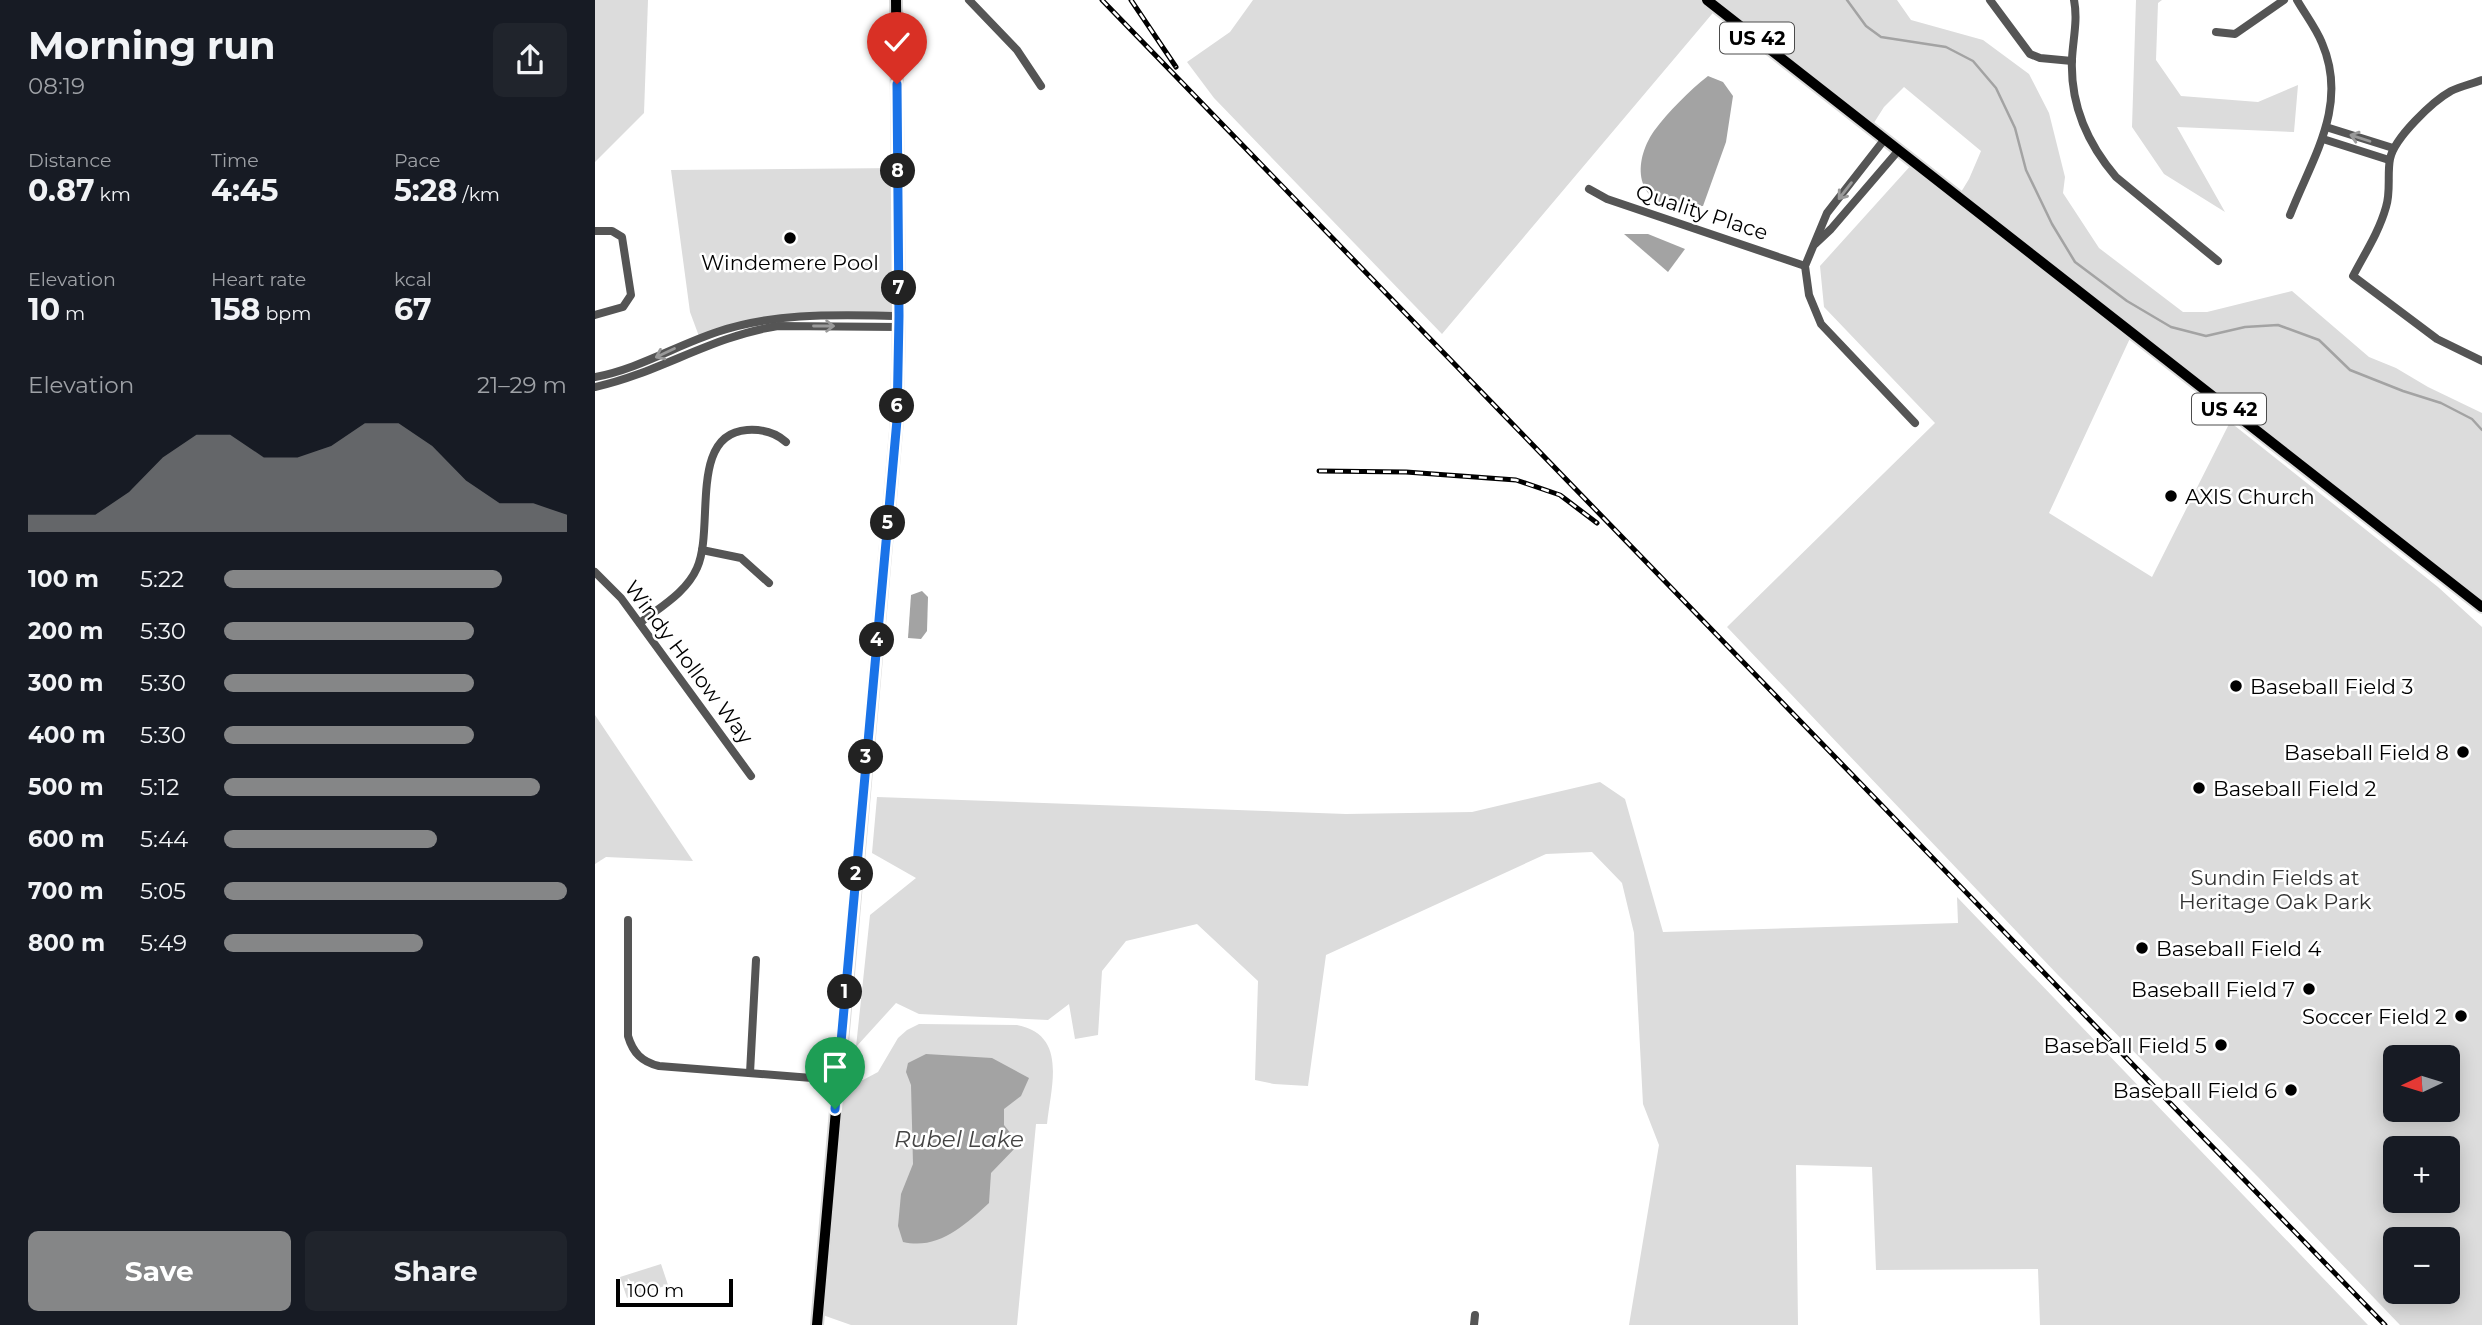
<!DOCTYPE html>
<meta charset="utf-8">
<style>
body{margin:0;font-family:Montserrat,sans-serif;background:#20242c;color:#f1f3f6;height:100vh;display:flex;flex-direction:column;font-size:26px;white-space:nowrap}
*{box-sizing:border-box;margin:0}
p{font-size:23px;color:#9ea1a6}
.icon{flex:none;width:38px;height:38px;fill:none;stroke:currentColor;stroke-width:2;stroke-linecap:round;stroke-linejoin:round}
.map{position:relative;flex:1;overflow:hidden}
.drawer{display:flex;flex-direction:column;background:#171b24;width:595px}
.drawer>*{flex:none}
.needle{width:46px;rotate:266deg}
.fabs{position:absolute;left:1788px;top:1045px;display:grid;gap:14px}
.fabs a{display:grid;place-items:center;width:77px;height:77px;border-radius:10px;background:#171b24;box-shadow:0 4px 18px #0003;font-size:35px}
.scale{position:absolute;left:21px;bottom:18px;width:117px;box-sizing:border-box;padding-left:7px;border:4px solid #000;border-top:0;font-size:19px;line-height:24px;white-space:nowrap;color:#000;-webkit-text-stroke:5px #fff;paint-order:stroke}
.pin{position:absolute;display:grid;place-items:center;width:60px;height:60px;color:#fff;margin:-72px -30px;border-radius:50% 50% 50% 0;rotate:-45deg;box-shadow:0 0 7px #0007}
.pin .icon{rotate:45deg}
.km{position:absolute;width:35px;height:35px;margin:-18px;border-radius:50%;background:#222;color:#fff;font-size:19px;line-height:35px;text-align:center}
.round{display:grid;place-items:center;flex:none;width:74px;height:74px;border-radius:10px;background:#20242c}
.head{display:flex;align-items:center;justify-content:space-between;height:119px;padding:0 28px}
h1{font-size:38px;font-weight:700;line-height:52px}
.figures{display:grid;grid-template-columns:repeat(3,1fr);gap:10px;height:119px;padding:7px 28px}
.figures div{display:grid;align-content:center}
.figures b{font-size:30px;font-weight:700}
.figures small{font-size:19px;font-weight:400}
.figures p{font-size:19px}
.chart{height:196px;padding:14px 28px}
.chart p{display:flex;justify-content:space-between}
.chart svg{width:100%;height:126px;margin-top:7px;fill:#858687;opacity:.7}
.cta{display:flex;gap:14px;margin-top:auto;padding:14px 28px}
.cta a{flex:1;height:80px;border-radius:10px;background:#858687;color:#fff;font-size:28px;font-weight:700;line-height:80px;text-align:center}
.cta a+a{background:#20242c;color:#f1f3f6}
ul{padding:0 28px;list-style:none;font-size:23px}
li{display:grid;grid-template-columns:112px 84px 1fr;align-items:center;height:52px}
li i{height:18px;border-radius:9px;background:#858687}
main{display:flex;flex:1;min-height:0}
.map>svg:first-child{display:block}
.green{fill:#dcdcdc;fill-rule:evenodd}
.water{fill:#a3a3a3}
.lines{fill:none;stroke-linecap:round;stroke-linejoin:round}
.stream{stroke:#a3a3a3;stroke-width:2.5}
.major-casing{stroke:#dbdbdb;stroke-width:14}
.minor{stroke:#555;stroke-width:8}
.major{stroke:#000;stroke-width:10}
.rail-casing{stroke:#000;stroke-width:5}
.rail{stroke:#fff;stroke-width:2.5;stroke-dasharray:8;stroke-linecap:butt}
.oneway{stroke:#999}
.route-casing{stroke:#fff;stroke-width:14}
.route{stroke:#1a73e8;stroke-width:9}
.poi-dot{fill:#000;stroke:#fff;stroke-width:2.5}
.labels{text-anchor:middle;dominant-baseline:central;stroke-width:5;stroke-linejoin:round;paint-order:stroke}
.shield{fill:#fff;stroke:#4c4c4c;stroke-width:2}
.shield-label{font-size:19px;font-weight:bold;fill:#000}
.street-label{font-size:21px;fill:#000;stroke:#fff}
.poi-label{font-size:21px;fill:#000;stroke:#fff;text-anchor:end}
.park-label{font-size:21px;fill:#333;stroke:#fff}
.water-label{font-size:23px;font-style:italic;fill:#444;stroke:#fff}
</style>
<main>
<section class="drawer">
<div class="head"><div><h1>Morning run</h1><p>08:19</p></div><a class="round"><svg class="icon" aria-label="share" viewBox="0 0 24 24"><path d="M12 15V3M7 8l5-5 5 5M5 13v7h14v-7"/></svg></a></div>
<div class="figures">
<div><p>Distance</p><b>0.87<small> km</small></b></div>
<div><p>Time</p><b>4:45</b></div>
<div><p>Pace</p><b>5:28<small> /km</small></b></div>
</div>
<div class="figures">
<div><p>Elevation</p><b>10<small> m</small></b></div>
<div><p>Heart rate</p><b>158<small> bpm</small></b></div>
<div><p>kcal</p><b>67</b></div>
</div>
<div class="chart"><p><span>Elevation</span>21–29 m</p>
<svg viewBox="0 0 160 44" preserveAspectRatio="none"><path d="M0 44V38L10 38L20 38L30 30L40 18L50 10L60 10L70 18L80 18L90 14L100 6L110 6L120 14L130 26L140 34L150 34L160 38V44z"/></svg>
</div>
<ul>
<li><b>100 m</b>5:22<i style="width:81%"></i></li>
<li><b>200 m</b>5:30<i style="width:73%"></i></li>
<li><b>300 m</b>5:30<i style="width:73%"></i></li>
<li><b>400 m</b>5:30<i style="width:73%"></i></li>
<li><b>500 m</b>5:12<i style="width:92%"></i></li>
<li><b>600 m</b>5:44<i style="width:62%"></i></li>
<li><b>700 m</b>5:05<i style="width:100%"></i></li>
<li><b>800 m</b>5:49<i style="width:58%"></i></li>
</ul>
<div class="cta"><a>Save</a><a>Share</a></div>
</section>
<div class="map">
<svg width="1887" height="1325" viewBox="0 0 1887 1325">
<rect width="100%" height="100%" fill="#fff"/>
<g class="green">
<path d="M0,0H53L49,113L0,162Z"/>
<path d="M658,0H1302L1316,20L1388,40L1434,74L1454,113L1470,177L1468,193L1504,248L1588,312H1612L1697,291L1774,357L1801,368L1833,387L1887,413V607L1537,334L1454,513L1557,577L1635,422L1843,587L1887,627V1325H1805L1663,1177L1463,975L1132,627L1340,423L1229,307L1225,266L1318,163L1363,197L1374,179L1386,151L1309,87L1289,107L1275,129L1122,8L847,334L619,98L592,62L635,32ZM1801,1057H1853V1110H1801ZM1801,1148H1853V1200H1801ZM1801,1239H1853V1292H1801Z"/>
<path d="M1541,0H1567L1563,3L1561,60L1586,96L1663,102L1703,85L1699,132L1582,127L1630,212L1569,174L1537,127Z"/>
<path d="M303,168L304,316L179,319L105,339L95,312L76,170Z"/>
<path d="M0,715L98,861L11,857L0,864Z"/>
<path d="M1005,782L1030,799L1068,932L1363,923L1362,897L1773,1325H1445L1443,1269L1281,1270L1277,1167L1201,1165L1203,1325H1034L1064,1145L1048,1104L1039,933L1027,883L997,852L951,854L731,955L713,1086L679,1084L660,1080L663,981L602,924L531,941L507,971L503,1035L480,1039L474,1004L453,1020L324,1014L301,1003L261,1047L275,915L321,878L277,853L282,797L751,814L877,812Z"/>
<path d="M324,1024L422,1025C473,1035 456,1086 452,1124H441L422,1325H256L222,1313L242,1080H268L283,1072L303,1038L312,1030Z"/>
<path d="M66,1264L73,1285L32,1298L25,1277Z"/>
</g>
<g class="water">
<path d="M1113,76L1128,82L1138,96L1131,142L1108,206C1101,206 1093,208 1086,207C1040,205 1037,163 1059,131C1074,111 1094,91 1113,76Z"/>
<path d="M1029,234H1053L1090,249L1073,272Z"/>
<path d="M327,591L333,597L332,631L326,639L313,638L316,595Z"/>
<path d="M331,1054L397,1058L434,1078L426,1096L409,1109V1125L424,1144L396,1173L394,1203C369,1226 343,1250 308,1242L303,1226L306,1194L318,1164L316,1085L311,1072L313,1063Z"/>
</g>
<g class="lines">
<path class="stream" d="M1252,0L1271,26L1286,37L1351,47L1378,61L1401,88L1420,128L1431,170L1457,224L1480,262L1532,301L1576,327L1611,336L1650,327L1683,325L1724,340L1755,370L1808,391L1846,403L1877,419L1887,430"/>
<defs>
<g id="major">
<path d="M1112,0L1887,607"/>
<path d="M222,1325L302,420L304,316L301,0"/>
</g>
</defs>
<use href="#major" class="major-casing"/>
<g class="minor">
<path d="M374,0L422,50L446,86"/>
<path d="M1395,0L1435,54L1445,58L1477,61"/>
<path d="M1479,0C1483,20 1478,39 1477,59C1475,105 1492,143 1521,177L1623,261"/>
<path d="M1621,32L1640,34L1689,0"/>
<path d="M1887,80C1877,84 1866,86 1856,91C1838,101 1799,138 1795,159C1792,174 1796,192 1791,207C1784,232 1770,253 1758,276L1842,339L1887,361"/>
<path d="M1731,127L1798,148"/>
<path d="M1728,139L1794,160"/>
<path d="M1289,140L1232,213L1210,266L1214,295L1226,324L1320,423"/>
<path d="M994,189L1012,199L1210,266"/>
<path d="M1695,215C1717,158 1754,106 1727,43C1721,28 1710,14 1702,0"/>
<path d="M0,231H17L27,237L36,295L28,307L0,315"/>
<path d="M1220,244L1236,229L1303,151"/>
<path d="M0,377C43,369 80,346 122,332C181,312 243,315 304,316"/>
<path d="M0,387C64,373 117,336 183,326L304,327"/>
<path d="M107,550L146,558L174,583"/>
<path d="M0,572L26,598L156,776"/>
<path d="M45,623C65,607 91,593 102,568C120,529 93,434 152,430C167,429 180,432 191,442"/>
<path d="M33,920V1036C38,1053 47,1062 64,1066L242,1080"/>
<path d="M155,1073L161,960"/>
<path d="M879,1325L880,1315"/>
</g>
<use href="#major" class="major"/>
<defs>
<g id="rail">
<path d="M507,0L1790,1325"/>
<path d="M536,0L581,67"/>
<path d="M724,471L811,472L921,480L965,495L1002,523"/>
</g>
</defs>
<use href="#rail" class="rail-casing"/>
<use href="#rail" class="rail"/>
</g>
<defs><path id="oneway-shaft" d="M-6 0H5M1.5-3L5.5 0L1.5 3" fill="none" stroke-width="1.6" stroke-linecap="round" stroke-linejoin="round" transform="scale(1.75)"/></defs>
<g class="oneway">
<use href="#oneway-shaft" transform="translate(1765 138) rotate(-162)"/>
<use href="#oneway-shaft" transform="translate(1250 191) rotate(128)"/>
<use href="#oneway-shaft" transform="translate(229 326)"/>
<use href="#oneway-shaft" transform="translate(70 353) rotate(155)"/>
</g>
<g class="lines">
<defs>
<path id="route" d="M240,1109L302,420L304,316L302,84"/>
</defs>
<use href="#route" class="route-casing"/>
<use href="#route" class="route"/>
</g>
<g class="poi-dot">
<circle cx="195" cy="238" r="7"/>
<circle cx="1576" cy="496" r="7"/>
<circle cx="1641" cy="686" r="7"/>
<circle cx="1868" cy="752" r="7"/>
<circle cx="1604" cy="788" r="7"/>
<circle cx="1547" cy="948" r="7"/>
<circle cx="1714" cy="989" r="7"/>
<circle cx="1866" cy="1016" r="7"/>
<circle cx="1626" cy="1045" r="7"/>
<circle cx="1696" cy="1090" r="7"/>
</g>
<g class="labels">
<g class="shield">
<rect x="1125" y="22.5" width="74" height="31" rx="5"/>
<rect x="1597" y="393.5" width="74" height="31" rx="5"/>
</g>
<g class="shield-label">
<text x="1162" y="38">US 42</text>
<text x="1634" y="409">US 42</text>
</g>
<g class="street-label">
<text transform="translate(1107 212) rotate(18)">Quality Place</text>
<text transform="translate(94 662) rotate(53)">Windy Hollow Way</text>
</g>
<g class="poi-label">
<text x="195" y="262" text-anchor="middle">Windemere Pool</text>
<text x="1590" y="496" text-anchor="start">AXIS Church</text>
<text x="1655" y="686" text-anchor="start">Baseball Field 3</text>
<text x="1854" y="752">Baseball Field 8</text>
<text x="1618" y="788" text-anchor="start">Baseball Field 2</text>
<text x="1561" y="948" text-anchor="start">Baseball Field 4</text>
<text x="1700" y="989">Baseball Field 7</text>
<text x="1852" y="1016">Soccer Field 2</text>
<text x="1612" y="1045">Baseball Field 5</text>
<text x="1682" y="1090">Baseball Field 6</text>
</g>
<g class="park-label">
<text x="1680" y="877">Sundin Fields at<tspan x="1680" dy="24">Heritage Oak Park</tspan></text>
</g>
<g class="water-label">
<text x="364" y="1139">Rubel Lake</text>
</g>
</g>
</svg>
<div class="fabs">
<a><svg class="needle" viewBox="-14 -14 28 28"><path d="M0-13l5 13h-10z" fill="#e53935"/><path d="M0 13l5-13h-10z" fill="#9ea1a6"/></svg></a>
<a>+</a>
<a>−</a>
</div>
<div class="scale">100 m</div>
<div class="pin" style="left:240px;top:1109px;background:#1e9e55"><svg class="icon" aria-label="arrive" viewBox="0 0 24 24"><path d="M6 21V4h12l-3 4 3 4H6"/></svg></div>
<div class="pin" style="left:302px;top:84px;background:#d93025"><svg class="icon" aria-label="check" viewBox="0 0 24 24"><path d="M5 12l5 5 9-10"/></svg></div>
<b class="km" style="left:250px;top:992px">1</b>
<b class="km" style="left:261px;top:874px">2</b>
<b class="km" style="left:271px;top:757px">3</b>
<b class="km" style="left:282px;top:640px">4</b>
<b class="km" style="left:293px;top:523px">5</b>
<b class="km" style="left:302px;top:406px">6</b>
<b class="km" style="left:304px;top:288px">7</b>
<b class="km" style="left:303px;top:171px">8</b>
</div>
</main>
